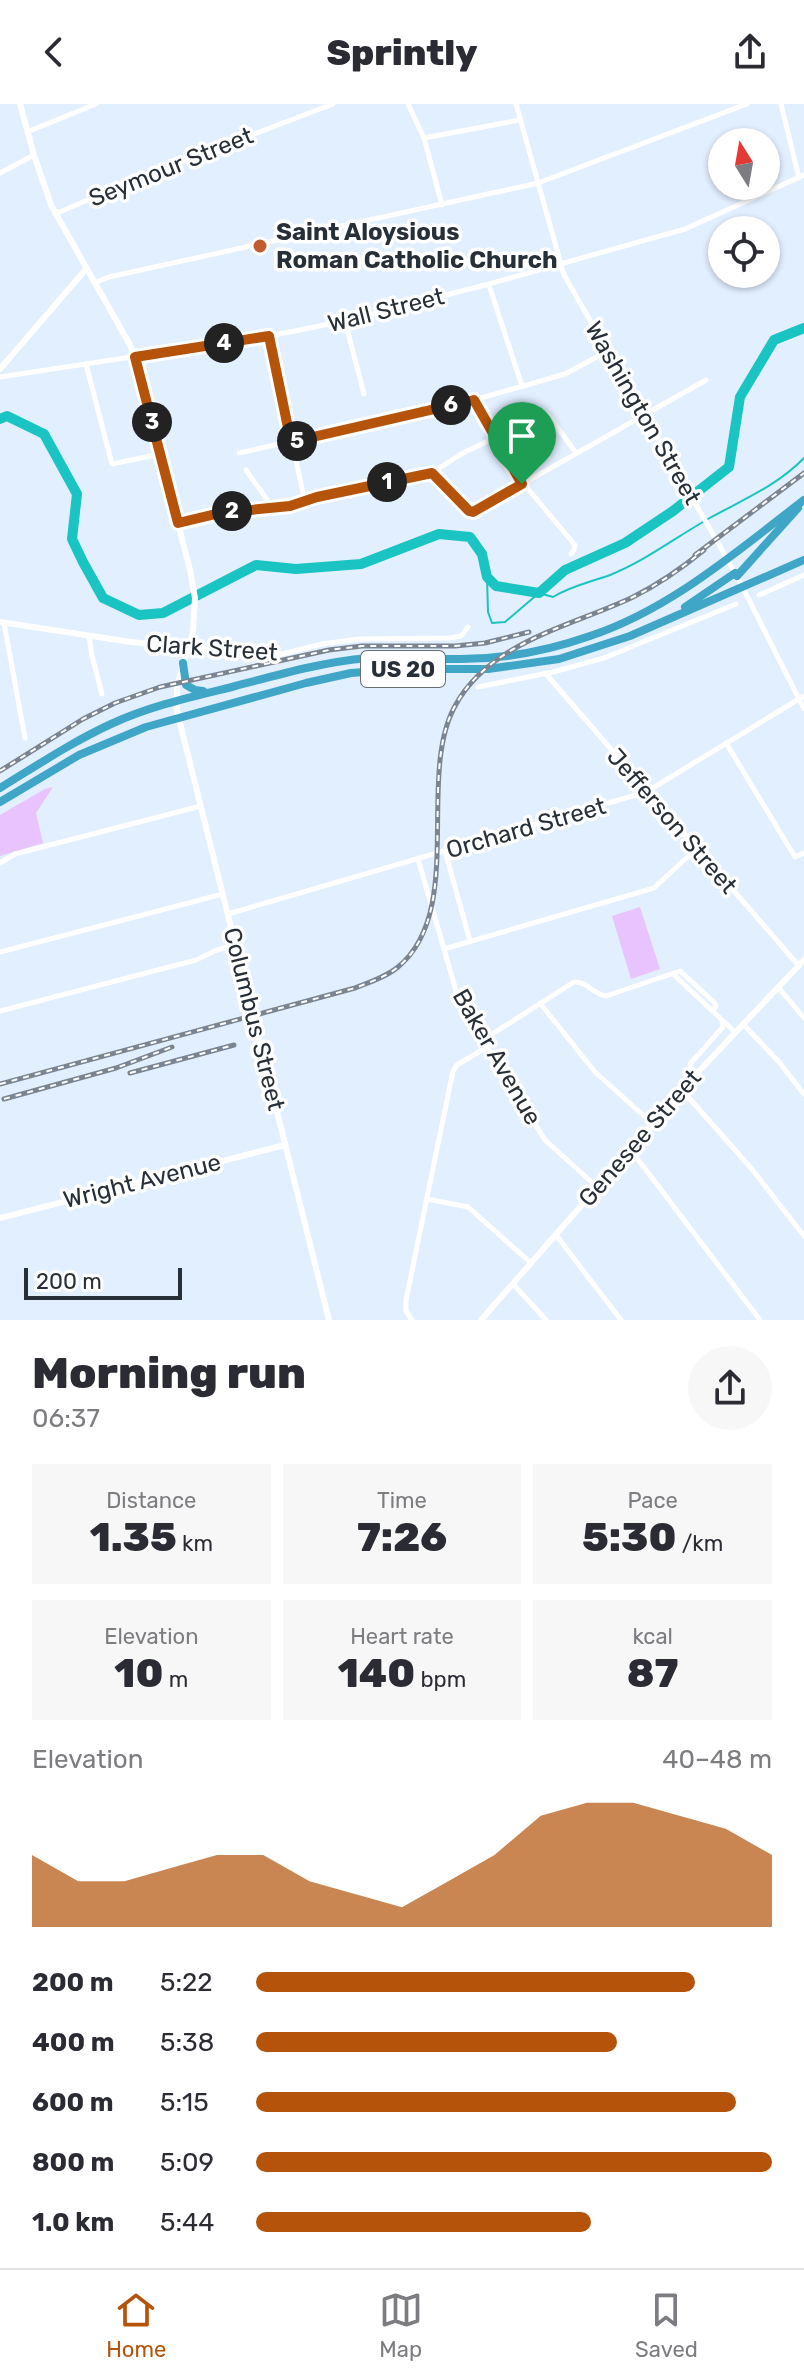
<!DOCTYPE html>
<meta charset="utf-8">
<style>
body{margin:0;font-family:Rubik,sans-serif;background:#f7f7f7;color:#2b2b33;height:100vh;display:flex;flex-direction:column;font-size:30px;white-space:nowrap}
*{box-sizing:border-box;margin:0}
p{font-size:26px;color:#7c7c81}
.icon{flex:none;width:44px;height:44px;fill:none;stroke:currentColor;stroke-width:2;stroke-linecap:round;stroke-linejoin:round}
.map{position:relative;height:1216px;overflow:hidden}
.side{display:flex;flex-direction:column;background:#fff;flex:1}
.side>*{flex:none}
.needle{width:52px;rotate:349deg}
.tools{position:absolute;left:708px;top:24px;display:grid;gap:16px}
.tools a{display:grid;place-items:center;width:72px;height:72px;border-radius:50%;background:#fff;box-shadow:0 2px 6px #0004;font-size:40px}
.scale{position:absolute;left:24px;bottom:20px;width:158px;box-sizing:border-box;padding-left:8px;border:4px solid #272f39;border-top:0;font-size:22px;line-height:28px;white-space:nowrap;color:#272f39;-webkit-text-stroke:6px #fff;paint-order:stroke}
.pin{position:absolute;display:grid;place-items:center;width:68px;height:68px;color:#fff;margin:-82px -34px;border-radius:50% 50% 50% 0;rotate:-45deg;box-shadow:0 0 8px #0007}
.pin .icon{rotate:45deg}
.km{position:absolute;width:40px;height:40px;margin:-20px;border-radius:50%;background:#222;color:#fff;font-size:22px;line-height:40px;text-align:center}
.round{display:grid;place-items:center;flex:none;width:84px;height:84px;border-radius:42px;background:#f7f7f7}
.head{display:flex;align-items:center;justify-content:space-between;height:136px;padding:0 32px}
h1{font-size:44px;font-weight:800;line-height:60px}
.figures{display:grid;grid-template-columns:repeat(3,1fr);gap:12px;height:136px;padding:8px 32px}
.figures div{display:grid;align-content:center;border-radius:0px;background:#f7f7f7;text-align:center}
.figures b{font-size:40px;font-weight:800}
.figures small{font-size:22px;font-weight:400}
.figures p{font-size:22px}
.chart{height:224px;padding:16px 32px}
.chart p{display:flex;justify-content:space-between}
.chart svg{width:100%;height:144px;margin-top:8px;fill:#b45309;opacity:.7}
ul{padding:0 32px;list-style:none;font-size:26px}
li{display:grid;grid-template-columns:128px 96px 1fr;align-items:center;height:60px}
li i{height:20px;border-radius:10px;background:#b45309}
header{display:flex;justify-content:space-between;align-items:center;height:104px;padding:0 32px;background:#fff;font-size:36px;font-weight:800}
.menu{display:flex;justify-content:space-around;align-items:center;height:112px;border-top:2px solid #e1e1e2;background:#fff;font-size:22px;color:#7c7c81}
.menu a{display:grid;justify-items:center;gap:4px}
.menu .active{color:#b45309}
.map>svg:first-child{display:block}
.green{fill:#e9c3fe}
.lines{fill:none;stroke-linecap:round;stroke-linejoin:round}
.stream{stroke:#19c4c2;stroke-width:2}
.river{stroke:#19c4c2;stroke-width:10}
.street{stroke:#fff;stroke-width:5}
.secondary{stroke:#fff;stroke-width:6}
.highway{stroke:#3fa6c8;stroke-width:8}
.rail-casing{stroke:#7b8591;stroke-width:5}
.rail{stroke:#fff;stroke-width:2;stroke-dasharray:6;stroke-linecap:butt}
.route-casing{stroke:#fff;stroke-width:16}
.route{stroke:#b45309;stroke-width:10}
.poi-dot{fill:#c25c2e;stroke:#fff;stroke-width:3}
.labels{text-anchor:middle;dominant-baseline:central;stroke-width:7;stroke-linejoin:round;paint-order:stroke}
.shield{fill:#fff;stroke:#686d74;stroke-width:2}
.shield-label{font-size:22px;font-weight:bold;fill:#272f39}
.street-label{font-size:24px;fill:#272f39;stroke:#fff}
.poi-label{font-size:24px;font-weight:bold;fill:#272f39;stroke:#fff;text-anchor:start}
</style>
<header><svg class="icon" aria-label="back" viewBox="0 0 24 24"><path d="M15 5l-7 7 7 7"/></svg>Sprintly<svg class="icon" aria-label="share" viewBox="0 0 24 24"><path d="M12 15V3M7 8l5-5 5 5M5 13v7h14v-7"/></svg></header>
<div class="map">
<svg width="804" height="1216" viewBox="0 0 804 1216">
<rect width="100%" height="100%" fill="#e2efff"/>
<g class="green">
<path d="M53,683L36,709L43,739L0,752V711L45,685Z"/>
<path d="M640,803L660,865L631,875L612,812Z"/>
</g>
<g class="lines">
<g class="stream">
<path d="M708,415C742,396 777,382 804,354"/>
<path d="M487,473L488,508L492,519L505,518L539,489L553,493C571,482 591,478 610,471C643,458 672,436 703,418"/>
</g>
<path class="river" d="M0,315L7,312L44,330L77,390L72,435L83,458L103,494L139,511L163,509L256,461L296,465L361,460L439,430L470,433L482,450L487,473L496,482L539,489L565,466L625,439L673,407L729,363L740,293L774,236L804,224"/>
<g class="street">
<path d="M408,0L424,34L442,101"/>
<path d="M516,0L564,171L737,472L804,605"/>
<path d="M781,0L799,74"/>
<path d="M27,28L96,0"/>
<path d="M424,34L520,16"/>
<path d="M0,69L34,51"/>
<path d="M55,110L144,72L333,0"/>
<path d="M94,179L109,173L538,79L747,0"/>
<path d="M489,181L522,282"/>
<path d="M345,217L364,290"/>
<path d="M269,232L305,398"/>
<path d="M86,260L112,360L160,350"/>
<path d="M0,273L269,232L345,217L489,180L685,125L804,71"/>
<path d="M474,296L522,380"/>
<path d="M537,304L549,312L576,349"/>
<path d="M239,349L474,296L565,270L608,247"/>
<path d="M246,366L273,404"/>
<path d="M432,369L461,350L494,334"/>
<path d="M523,379L575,441L574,446L571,450"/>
<path d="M178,419L220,409L290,402L317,393L432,369L469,407L473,408L706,276"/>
<path d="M759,491L804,471"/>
<path d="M4,519L25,634"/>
<path d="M89,532L92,552L102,590"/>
<path d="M188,544L282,550L322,540L359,535L449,534L461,532L468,523"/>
<path d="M546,570L799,862"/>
<path d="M478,583L553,568L604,554L736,500"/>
<path d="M726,639L795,753L804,749"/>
<path d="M445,747L470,837"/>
<path d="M418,755L459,897L545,1036L597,1083"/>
<path d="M0,759L15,750L201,702"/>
<path d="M228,810L646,688L804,592"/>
<path d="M444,845L654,784L696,745"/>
<path d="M0,848L223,790"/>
<path d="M673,870L735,928"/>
<path d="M778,883L804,914"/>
<path d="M540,899L595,968L653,1020"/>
<path d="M0,907L196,856L217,846L235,841"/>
<path d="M743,920L779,958L804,990"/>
<path d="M483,936L574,878C587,877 593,890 606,892L680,867L715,899L716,902L713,906"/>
<path d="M692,975L690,960L723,923L722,916"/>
<path d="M682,986L751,1064L804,1132"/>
<path d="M630,1045L760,1216"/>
<path d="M427,1095L468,1103L531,1159"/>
<path d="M556,1131L621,1216"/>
<path d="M513,1180L546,1216"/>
<path d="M412,1216L406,1207V1196L453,967L457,961L487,943"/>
</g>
<g class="secondary">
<path d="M20,0L34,51L51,101L130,241L135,253L190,466L195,494L193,528L177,582V607L329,1216"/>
<path d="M0,265L86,165"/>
<path d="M0,518L131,538L188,544"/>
<path d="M0,1114L285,1041"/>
<path d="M481,1216L700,966L804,856"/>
</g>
<g class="highway">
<path d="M737,472L798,404"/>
<path d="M685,503L735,469"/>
<path d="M183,559L186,581L195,586L203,587"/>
<path d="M0,684C36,662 72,638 111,620C150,602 191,593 232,583C277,571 322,558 368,554C397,552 425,555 453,555C500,556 547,547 590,532C671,505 737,447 804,396"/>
<path d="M0,698L79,651L146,623L306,579L351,569L404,565H488L559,555L630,532L804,456"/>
</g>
<defs>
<g id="rail">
<path d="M695,451L804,369"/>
<path d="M0,667L83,615L115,599L160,583L329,546L362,542H455L485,539L529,528"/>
<path d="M130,969L234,941"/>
<path d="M0,980L355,884C370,878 386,873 398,863C466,807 416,673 455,602C490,537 573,522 633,493C659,480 682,464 704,446"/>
<path d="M4,995L116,964L172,943"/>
</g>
</defs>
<use href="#rail" class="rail-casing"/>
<use href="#rail" class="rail"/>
</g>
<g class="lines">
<defs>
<path id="route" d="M269,232L291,338L474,296L522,380L473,408L469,407L432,369L317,393L290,402L220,409L178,419L135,253Z"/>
</defs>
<use href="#route" class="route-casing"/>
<use href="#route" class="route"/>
</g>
<circle class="poi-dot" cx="260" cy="142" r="8"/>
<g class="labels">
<rect class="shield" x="361" y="547" width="84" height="36" rx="6"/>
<g class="shield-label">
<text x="403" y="565">US 20</text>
</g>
<g class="street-label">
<text transform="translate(171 63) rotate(-22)">Seymour Street</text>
<text transform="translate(386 206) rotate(-14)">Wall Street</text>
<text transform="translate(643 309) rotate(60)">Washington Street</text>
<text transform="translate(212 544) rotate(4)">Clark Street</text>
<text transform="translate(672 717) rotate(49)">Jefferson Street</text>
<text transform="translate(526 724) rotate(-16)">Orchard Street</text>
<text transform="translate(254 915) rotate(76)">Columbus Street</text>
<text transform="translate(497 953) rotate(60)">Baker Avenue</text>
<text transform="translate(640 1034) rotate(-49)">Genesee Street</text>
<text transform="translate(142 1077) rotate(-14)">Wright Avenue</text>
</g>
<g class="poi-label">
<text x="276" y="128">Saint Aloysious<tspan x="276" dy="28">Roman Catholic Church</tspan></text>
</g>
</g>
</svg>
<div class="tools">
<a><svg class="needle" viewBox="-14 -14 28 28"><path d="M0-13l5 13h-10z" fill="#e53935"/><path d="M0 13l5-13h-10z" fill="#7c7c81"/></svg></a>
<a><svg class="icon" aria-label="locate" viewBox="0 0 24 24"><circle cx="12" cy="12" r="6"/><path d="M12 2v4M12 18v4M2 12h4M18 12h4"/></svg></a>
</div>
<div class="scale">200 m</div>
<div class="pin" style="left:522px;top:380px;background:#1e9e55"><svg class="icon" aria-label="arrive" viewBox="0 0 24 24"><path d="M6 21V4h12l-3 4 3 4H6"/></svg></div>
<b class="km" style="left:387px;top:378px">1</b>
<b class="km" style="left:232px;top:407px">2</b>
<b class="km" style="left:152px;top:318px">3</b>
<b class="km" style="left:224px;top:239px">4</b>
<b class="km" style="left:297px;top:337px">5</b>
<b class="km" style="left:451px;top:301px">6</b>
</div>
<section class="side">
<div class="head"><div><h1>Morning run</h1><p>06:37</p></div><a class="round"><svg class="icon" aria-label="share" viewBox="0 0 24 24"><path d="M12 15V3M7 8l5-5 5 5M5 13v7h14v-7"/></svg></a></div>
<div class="figures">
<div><p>Distance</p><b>1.35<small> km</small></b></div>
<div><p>Time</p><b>7:26</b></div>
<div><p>Pace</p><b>5:30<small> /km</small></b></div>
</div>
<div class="figures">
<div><p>Elevation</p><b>10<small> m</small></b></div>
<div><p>Heart rate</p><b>140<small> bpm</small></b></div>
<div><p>kcal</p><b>87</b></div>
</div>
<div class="chart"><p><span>Elevation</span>40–48 m</p>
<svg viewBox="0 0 160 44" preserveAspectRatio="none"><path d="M0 44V22L10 30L20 30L30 26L40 22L50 22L60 30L70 34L80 38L90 30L100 22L110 10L120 6L130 6L140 10L150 14L160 22V44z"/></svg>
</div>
<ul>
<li><b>200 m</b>5:22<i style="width:85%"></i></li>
<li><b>400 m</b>5:38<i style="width:70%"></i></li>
<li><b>600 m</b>5:15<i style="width:93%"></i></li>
<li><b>800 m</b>5:09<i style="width:100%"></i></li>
<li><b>1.0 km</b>5:44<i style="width:65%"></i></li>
</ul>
</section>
<nav class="menu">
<a class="active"><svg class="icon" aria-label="home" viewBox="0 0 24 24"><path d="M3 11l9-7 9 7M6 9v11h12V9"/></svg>Home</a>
<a><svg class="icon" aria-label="map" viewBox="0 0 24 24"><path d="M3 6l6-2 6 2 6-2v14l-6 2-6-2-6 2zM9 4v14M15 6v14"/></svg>Map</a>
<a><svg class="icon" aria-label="saved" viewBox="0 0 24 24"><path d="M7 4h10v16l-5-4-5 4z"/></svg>Saved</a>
</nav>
